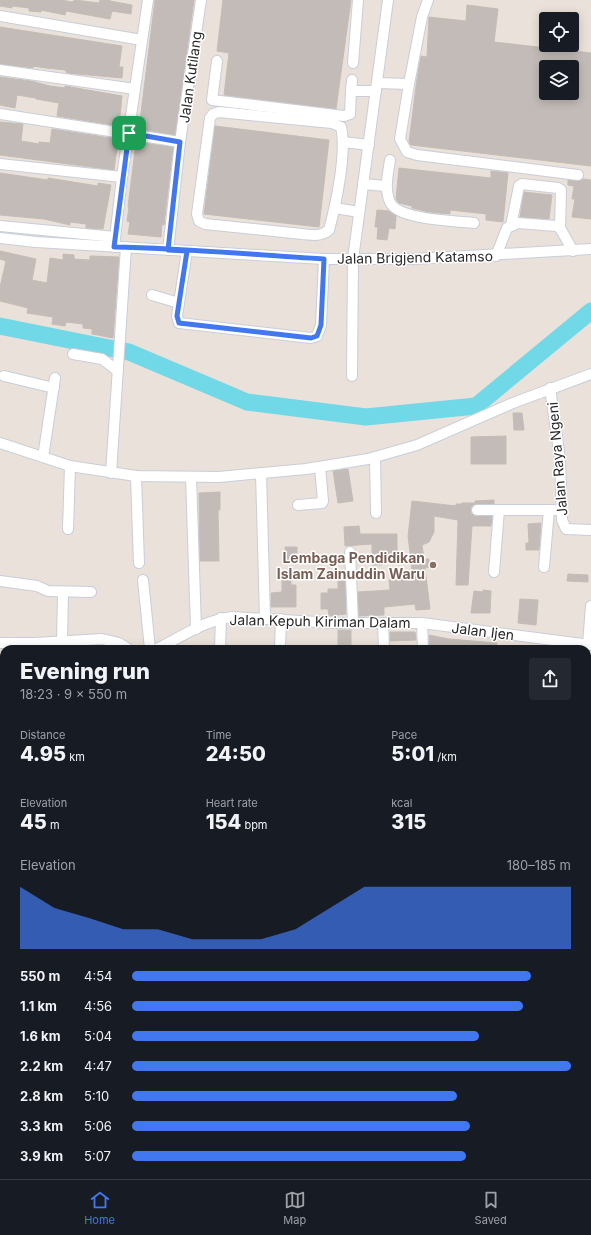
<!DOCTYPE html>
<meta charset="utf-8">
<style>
body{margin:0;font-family:Inter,sans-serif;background:#242831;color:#f1f3f6;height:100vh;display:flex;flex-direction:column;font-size:15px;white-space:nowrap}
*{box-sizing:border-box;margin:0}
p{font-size:13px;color:#9ea1a6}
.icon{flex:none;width:22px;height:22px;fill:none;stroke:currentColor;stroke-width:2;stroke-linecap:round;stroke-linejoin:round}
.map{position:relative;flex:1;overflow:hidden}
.panel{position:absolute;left:0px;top:645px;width:591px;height:534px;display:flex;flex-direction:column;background:#171b24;border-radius:12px 12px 0 0;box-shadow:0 2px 10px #0003}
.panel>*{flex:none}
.tools{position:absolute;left:539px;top:12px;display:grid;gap:8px}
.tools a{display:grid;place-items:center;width:40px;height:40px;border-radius:4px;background:#171b24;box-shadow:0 2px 10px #0003;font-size:20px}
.pin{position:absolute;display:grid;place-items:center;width:34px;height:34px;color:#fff;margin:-17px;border-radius:8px;box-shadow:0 2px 6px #0006}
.round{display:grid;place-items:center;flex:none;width:42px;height:42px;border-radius:4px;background:#242831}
.head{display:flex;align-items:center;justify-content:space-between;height:68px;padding:0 20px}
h1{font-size:22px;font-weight:800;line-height:30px}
.stats{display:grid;grid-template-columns:repeat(3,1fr);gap:6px;height:68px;padding:4px 20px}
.stats div{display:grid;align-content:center}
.stats b{font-size:20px;font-weight:800}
.stats small{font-size:11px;font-weight:400}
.stats p{font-size:11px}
.chart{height:112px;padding:8px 20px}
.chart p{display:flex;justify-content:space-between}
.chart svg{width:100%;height:72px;margin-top:4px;fill:#4178f0;opacity:.7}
ul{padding:0 20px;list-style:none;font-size:13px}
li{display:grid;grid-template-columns:64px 48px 1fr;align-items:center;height:30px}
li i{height:10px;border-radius:5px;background:#4178f0}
.dock{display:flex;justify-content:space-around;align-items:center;height:56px;border-top:1px solid #363941;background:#171b24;font-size:11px;color:#9ea1a6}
.dock a{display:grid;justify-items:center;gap:2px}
.dock .on{color:#4178f0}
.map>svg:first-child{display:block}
.green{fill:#b9de99}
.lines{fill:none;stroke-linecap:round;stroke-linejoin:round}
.river{stroke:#71d8e7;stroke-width:17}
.building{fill:#c2bbb7;stroke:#c5bdb4;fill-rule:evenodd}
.minor-casing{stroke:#c8ced9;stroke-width:12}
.minor{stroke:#fff;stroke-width:10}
.route-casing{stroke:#fff;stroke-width:8}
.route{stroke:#4178f0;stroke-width:5}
.education-dot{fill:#8d6e63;stroke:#fff;stroke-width:1.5}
.labels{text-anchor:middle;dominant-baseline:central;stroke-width:3;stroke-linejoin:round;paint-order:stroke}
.street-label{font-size:14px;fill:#282828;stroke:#fff}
.education-label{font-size:14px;font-weight:bold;fill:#785e54;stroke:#fff;text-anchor:end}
</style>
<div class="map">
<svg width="591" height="1179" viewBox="0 0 591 1179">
<rect width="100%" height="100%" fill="#eae1da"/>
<path class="green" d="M587,1107L591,1108V1179H476V1175H587Z"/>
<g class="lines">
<path class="river" d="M0,326L129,352L247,402L366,417L476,406L591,311"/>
</g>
<g class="building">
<path d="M0,0H62L72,2L75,0L99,3L100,0H110V1L132,5L131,14L112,11L110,19L66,11L65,15L41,10V12L29,11V8L12,6V8L0,6Z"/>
<path d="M155,0H194L175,135L139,129Z"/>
<path d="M223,0H351L336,109L224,95L229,53L217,51Z"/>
<path d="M467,5L498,9L494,42L591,53V166L411,145L409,142L417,79L421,56L427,57L429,17L466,21ZM546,67H572V93H546Z"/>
<path d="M0,27L122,46L119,67H123L122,78L67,73L65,70L46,68L33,66V68L0,64Z"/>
<path d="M0,77L31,81L50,86L65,88V86L122,96L119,126L57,116L59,103L36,99V98L17,95L15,108L0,105Z"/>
<path d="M0,122L23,124L21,141L39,144V142L50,143L52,129L117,139L118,141L114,170L0,155Z"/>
<path d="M215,126L329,140L319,227L204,214Z"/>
<path d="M136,142L173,147L164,225L162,224L161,237L128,234L130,222L127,221L129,207H128Z"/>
<path d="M399,168L491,178V171L508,173L503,222L486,220V214L450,210V214L429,212L412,208V206L399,203L396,199Z"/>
<path d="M0,173L48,180V178L98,186V183L111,185L103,229L86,228V224L70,222V225L44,219L0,215Z"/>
<path d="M583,179L591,180V219L572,217L575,199H572L574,186L568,185V180L578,181Z"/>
<path d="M524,192L552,195L549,219L520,217Z"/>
<path d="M377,210L389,211L396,216L395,229L389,228L387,240L377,239L378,227H375Z"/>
<path d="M0,251L36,259L32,280L47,283L50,258L63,260V254L74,255V259L90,260V256L119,257L113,338L92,334V329L83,328V324L66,322L65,326L52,324L53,317L27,313L28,308L0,301V287L6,261L0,259Z"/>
<path d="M513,413H522L524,430H514Z"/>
<path d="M506,436V464H471V437Z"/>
<path d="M348,469L353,501L338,503L333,471Z"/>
<path d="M220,492V510H218L219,561H200L199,493Z"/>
<path d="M494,500V504H477L471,507V513L474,516H492L491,526H472L468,585H456L458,520L434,516V532L429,542L422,545L424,559H429V567L425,568L430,609L416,610L415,604L384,607V615L359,616L358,592L390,590L389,580L413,578L408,536L412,501L456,506V504H462V503H475V501Z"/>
<path d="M541,523L539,550H526V543H529L528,524Z"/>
<path d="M359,526L360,534H397V559H382V565H372V544L345,546L344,527Z"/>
<path d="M285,547H297V561H286Z"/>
<path d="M282,573H291V585H296V607H271V593L282,592Z"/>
<path d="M568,574L588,575V582L567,581Z"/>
<path d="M338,581H345L346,614L329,616L328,609H321V593H328V589H338Z"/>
<path d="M483,590L491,591L490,613H471L474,591L483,592Z"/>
<path d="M520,599L538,600L536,625L518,623Z"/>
<rect x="338" y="630" width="13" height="19"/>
<path d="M390,632H415L416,640L390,641Z"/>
<path d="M429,635L449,639L497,643V649H429Z"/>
</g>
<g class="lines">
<defs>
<g id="minor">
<path d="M428,0L422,17L409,84L400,139L407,152L417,155L578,175"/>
<path d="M0,16L142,40"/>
<path d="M217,61L212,100L344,116L350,114L351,91H376"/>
<path d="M353,63L358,0"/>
<path d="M0,70L135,89"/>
<path d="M377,83L409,84"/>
<path d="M351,91L352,80"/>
<path d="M219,112L332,123L341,127C347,153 336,204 329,230C321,237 312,235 302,234L205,224L199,221L197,214L210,118L213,114Z"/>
<path d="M0,114L180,142"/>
<path d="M343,142L369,145"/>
<path d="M390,160C388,174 384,189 390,202C397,220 457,221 474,223"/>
<path d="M0,164L122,177"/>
<path d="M363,184L386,186"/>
<path d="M335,208L359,212"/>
<path d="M0,226L115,237"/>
<path d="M511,226L519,186L522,184L558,188L561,190L560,228"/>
<path d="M0,238L36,242L324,259H413L591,249"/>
<path d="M114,247L122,177L148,0"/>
<path d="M168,250L180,142L201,0"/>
<path d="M187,251L177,316L179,323L311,338L317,336L321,325L324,259"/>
<path d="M496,256L507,228L518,223L556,226L560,228L573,251"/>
<path d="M152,295L179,303"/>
<path d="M73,354L102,359L118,371"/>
<path d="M4,376L54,388"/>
<path d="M352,376L353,259L388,0"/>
<path d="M550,388L560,459L562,520L566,529L591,530"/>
<path d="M0,443L70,466L136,476L219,477L306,469L368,459L417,445L513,403L591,374"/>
<path d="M43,457L55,378"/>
<path d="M375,457L376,513"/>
<path d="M111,473L126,247"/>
<path d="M261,473L265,618"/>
<path d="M136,476L139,563"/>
<path d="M191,477L196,629"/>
<path d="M298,505L322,503L323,501L320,467"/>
<path d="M477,510H561"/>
<path d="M68,529L70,466"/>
<path d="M350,552L353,623"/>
<path d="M544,567L549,510"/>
<path d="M494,572L499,510"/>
<path d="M143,580L150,649"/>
<path d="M0,581L37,586L48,591L91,592"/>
<path d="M383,623L384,649"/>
<path d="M422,623L423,649"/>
<path d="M62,642L63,593"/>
<path d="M0,643H36L102,639L119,643L128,649"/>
<path d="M588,644L591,606"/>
<path d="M157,649C181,637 205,620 232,617L334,623H422L591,645"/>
<path d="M220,649L221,618"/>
<path d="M280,649L281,619"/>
<path d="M587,695H591"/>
<path d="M587,743H591"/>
<path d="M0,751L4,728"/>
<path d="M587,795H591"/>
<path d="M587,849L591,850"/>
<path d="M587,900H591"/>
<path d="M587,947L591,948"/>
<path d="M0,993H4"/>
<path d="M587,1006L591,1007"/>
<path d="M587,1049H591"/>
<path d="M0,1065H4"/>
<path d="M587,1107L591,1108"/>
<path d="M0,1150H4"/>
<path d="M297,1175L331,1179"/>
<path d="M157,1179V1175"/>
<path d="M476,1179V1175"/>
<path d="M572,1179L573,1175"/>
</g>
</defs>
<use href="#minor" class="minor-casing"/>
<use href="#minor" class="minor"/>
</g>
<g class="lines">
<defs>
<path id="route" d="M129,133L114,247C184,248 254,255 324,259L321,325L317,336L311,338L179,323L177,316L187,251L168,250L180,142L129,133"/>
</defs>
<use href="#route" class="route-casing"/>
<use href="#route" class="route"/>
</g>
<circle class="education-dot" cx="433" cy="565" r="4"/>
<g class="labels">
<g class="street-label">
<text transform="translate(190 77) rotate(-82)">Jalan Kutilang</text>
<text transform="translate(415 257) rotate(-1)">Jalan Brigjend Katamso</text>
<text transform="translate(557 459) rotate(-95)">Jalan Raya Ngeni</text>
<text transform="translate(320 621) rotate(1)">Jalan Kepuh Kiriman Dalam</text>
<text transform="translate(483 631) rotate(7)">Jalan Ijen</text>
</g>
<g class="education-label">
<text x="425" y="557">Lembaga Pendidikan<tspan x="425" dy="16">Islam Zainuddin Waru</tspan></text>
</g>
</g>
</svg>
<div class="tools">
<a><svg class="icon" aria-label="locate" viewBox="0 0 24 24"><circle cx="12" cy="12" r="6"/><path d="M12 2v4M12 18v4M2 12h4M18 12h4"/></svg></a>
<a><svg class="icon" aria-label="layers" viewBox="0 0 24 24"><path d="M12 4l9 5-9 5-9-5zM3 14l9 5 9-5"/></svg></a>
</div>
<div class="pin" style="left:129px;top:133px;background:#1e9e55"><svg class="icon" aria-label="arrive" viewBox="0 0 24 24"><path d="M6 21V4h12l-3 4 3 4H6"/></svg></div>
<section class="panel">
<div class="head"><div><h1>Evening run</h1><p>18:23 · 9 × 550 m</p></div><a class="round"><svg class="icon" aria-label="share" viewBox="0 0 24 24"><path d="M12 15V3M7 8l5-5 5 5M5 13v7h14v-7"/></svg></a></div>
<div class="stats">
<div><p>Distance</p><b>4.95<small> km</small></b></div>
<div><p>Time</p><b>24:50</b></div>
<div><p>Pace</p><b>5:01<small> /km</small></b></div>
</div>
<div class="stats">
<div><p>Elevation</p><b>45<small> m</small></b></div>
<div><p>Heart rate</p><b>154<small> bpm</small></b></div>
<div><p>kcal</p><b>315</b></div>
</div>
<div class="chart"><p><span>Elevation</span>180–185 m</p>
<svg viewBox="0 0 160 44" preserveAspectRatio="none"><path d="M0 44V6L10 19L20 25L30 32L40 32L50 38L60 38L70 38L80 32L90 19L100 6L110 6L120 6L130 6L140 6L150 6L160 6V44z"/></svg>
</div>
<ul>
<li><b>550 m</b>4:54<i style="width:91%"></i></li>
<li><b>1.1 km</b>4:56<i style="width:89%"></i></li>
<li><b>1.6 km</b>5:04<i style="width:79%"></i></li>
<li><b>2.2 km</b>4:47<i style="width:100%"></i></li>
<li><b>2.8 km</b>5:10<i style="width:74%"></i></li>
<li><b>3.3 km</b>5:06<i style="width:77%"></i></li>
<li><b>3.9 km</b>5:07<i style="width:76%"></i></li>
</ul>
</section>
</div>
<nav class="dock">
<a class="on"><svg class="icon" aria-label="home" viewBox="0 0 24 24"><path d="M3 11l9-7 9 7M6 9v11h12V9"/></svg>Home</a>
<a><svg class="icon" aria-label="map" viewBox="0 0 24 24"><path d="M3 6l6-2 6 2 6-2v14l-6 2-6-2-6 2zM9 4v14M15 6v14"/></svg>Map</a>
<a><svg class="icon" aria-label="saved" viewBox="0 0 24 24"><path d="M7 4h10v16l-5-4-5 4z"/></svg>Saved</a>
</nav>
